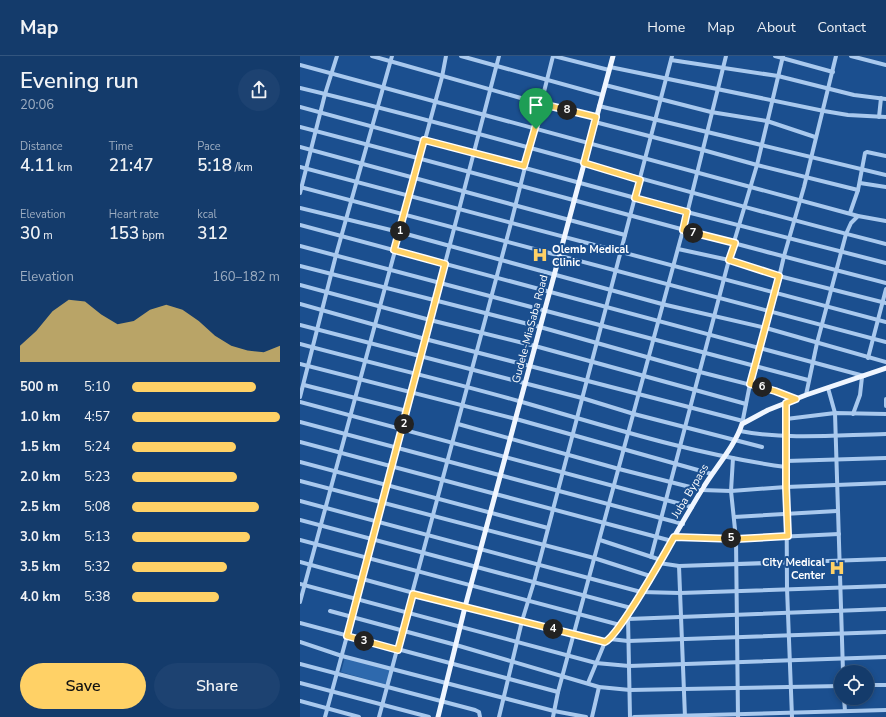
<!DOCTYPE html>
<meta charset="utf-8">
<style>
body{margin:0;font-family:"Nunito Sans",sans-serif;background:#1d4271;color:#f1f3f6;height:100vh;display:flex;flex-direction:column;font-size:15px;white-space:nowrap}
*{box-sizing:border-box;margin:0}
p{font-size:13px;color:#9dadc1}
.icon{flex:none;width:22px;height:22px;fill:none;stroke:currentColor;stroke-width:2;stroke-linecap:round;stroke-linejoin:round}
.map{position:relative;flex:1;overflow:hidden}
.sheet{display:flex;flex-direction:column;background:#143b6b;width:300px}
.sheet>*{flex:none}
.tools{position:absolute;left:534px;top:609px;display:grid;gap:8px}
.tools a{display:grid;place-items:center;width:40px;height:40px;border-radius:50%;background:#143b6b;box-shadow:0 2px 6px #0003,0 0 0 1px #33557e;font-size:20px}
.pin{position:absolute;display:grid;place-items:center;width:34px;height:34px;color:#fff;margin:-41px -17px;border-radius:50% 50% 50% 0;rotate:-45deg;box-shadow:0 0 4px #0007}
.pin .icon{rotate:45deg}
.km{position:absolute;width:20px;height:20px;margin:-10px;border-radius:50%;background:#222;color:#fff;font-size:11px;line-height:20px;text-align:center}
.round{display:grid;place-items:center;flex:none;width:42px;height:42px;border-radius:21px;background:#1d4271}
.headline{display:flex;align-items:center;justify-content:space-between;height:68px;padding:0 20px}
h1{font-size:22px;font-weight:600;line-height:30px}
.stats{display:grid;grid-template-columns:repeat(3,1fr);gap:6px;height:68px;padding:4px 20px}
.stats div{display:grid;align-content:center}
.stats b{font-size:17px;font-weight:600}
.stats small{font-size:11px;font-weight:400}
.stats p{font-size:11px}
.chart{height:112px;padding:8px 20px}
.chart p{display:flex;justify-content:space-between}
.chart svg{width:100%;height:72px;margin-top:4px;fill:#ffd166;opacity:.7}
.button{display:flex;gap:8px;margin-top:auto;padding:8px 20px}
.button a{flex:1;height:46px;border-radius:24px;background:#ffd166;color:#111;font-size:16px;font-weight:600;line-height:46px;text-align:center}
.button a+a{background:#1d4271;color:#f1f3f6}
ul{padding:0 20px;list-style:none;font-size:13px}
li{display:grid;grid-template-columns:64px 48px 1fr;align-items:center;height:30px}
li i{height:10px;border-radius:5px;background:#ffd166}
header{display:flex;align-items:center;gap:24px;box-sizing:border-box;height:56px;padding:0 20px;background:#143b6b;border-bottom:1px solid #33557e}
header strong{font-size:19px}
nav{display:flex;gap:22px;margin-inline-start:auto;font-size:14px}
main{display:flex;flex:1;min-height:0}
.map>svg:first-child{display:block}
.green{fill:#2e69ad}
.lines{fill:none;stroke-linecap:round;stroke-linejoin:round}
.minor{stroke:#a9c9ee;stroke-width:4}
.major{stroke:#f0f6ff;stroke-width:5}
.route-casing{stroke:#fff;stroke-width:8}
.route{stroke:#ffd166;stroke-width:5}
.labels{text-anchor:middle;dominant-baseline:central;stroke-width:4;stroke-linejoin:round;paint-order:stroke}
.poi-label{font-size:11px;font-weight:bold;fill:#fff;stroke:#1b4f8f;text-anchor:start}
.street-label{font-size:11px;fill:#fff;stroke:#1b4f8f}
</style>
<header>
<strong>Map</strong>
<nav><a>Home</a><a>Map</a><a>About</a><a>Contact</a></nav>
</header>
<main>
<section class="sheet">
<div class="headline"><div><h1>Evening run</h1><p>20:06</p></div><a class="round"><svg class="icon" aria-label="share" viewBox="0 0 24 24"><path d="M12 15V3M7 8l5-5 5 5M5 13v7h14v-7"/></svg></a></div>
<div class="stats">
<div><p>Distance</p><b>4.11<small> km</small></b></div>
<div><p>Time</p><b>21:47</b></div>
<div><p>Pace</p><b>5:18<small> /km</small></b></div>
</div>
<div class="stats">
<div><p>Elevation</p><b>30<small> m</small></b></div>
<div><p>Heart rate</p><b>153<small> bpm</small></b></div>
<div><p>kcal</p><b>312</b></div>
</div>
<div class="chart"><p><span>Elevation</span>160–182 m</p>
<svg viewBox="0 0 160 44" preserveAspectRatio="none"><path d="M0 44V34L10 25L20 13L30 6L40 7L50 15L60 21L70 19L80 12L90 9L100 12L110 19L120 28L130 34L140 37L150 38L160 34V44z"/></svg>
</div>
<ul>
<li><b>500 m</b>5:10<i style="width:84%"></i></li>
<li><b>1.0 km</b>4:57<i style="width:100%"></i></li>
<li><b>1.5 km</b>5:24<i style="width:70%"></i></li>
<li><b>2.0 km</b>5:23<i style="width:71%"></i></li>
<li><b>2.5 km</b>5:08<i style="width:86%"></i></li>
<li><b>3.0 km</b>5:13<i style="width:80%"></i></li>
<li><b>3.5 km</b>5:32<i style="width:64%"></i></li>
<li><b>4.0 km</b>5:38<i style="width:59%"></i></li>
</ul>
<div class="button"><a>Save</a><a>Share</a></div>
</section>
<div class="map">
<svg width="586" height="661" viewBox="0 0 586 661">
<rect width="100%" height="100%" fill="#1b4f8f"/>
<path class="green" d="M45,601L91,614L87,629L41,616Z"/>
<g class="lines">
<g class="minor">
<path d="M72,0L242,48L296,61"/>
<path d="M161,0L302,39"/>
<path d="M254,0L309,14"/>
<path d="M475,0L533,16"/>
<path d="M551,0L586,9"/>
<path d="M371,4L478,20L554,39L586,43"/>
<path d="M0,9L558,160L586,165"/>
<path d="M310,11L524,55L548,59L586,61"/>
<path d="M305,29L411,56L467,65L515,81"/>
<path d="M0,32C197,79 390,139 586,188"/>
<path d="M299,50L586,119"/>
<path d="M0,51L387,156L586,207"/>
<path d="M579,61L581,42"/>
<path d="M295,66L403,94L457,109L558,134"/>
<path d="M0,71C196,122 390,177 586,227"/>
<path d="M0,91L325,179"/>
<path d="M0,111L586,266"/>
<path d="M560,127L586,131"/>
<path d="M0,131L586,286"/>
<path d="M0,137L25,38L37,0"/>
<path d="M0,152L99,176L362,248L466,272L586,306"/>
<path d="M550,157L558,134L565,97L567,96L586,100"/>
<path d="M0,169L564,320"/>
<path d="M0,190L508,324"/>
<path d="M378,193L429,204L479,220L586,247"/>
<path d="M0,210L240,271L400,316L475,335L496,343"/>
<path d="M0,229L130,264L235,290L446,348"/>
<path d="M0,248L125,283L443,365"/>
<path d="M0,269L282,342L334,358L462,391"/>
<path d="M0,288C74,308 149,325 222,346C309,371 396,399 486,411"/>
<path d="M568,302L586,233"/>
<path d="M0,308L216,363L412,418"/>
<path d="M4,329L107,355"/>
<path d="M528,332L535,357L543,616"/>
<path d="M506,339L517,287L546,178L551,167L558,160"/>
<path d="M0,341L36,199L92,0"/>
<path d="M586,343V350"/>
<path d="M0,346L392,451"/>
<path d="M486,347L487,532L492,661"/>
<path d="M553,358L560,339L562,321"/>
<path d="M486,363L535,357L586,358"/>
<path d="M0,366L383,468"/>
<path d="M158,368L319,413L402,434L431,435L486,431L586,427"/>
<path d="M442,368L450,328L471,256L484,200L504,131L536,0"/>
<path d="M440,375C488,384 537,379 586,378"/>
<path d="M0,386L372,485"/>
<path d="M433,402L431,435L436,483L438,661"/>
<path d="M486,405L586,402"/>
<path d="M0,406L248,472"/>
<path d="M0,425L294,502L350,520"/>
<path d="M0,445L341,536L380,537L586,530"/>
<path d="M434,461L537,455"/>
<path d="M0,464L331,552"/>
<path d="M374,481L436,483L539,478"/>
<path d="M0,484L320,569"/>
<path d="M300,484L361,504"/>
<path d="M351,501L431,196L457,109L483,0"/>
<path d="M0,506L165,551"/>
<path d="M359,507L379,510L586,503"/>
<path d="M379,510L385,661"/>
<path d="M0,528L296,607L329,610L586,601"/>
<path d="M0,546L142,21L146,0"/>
<path d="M30,555L156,589L299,631L330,634L541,630"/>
<path d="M328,561L330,661"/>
<path d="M328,563L586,553"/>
<path d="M0,567L258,636"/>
<path d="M310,583L328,585L586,576"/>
<path d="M0,586L42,600L254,655L286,661"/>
<path d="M0,608L175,654L179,656L180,661"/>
<path d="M0,627L129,661"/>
<path d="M288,627L305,586"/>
<path d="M567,629H586"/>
<path d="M544,642L545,655"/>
<path d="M0,645L59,661"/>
<path d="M25,661L73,484L199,0"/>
<path d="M79,661L211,167L253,0"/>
<path d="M199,661L222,565L234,526L372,0"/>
<path d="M253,661L258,636L383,174L426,0"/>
<path d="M292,661L299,631"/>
<path d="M334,661L586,654"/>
</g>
<g class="major">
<path d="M165,551L298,585L305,586L310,583C345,536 372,482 403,432C415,412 435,390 442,368L468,354L506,339L586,312"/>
<path d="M138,661L165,551L313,0"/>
</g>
</g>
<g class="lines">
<defs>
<path id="route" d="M242,48L296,61L284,107L340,124L335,142L387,156L383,174L435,187L429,204L479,220L450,328L475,335L496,343L486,347V431L488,480L436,483L374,481C364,499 319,579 305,586L113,538L98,594L47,580L145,208L94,194L124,84L224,110Z"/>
</defs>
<use href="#route" class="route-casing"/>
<use href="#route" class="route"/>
</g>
<defs>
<symbol id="hospital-bare" viewBox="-9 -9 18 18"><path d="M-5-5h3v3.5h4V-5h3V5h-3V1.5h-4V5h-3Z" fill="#ffd166" stroke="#1b4f8f" stroke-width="2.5" paint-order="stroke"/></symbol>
</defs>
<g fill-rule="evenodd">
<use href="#hospital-bare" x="229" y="188" width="22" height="22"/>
<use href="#hospital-bare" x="526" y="501" width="22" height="22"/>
</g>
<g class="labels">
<g class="poi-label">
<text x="252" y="193">Olemb Medical<tspan x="252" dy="13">Clinic</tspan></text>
<text x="525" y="506" text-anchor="end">City Medical<tspan x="525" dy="13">Center</tspan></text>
</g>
<g class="street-label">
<text transform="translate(230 273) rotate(-75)">Gudele-MiaSaba Road</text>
<text transform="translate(390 435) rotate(-59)">Juba Bypass</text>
</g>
</g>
</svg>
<div class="tools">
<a><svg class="icon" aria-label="locate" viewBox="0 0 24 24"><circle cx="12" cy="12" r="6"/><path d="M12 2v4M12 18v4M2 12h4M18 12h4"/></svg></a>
</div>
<div class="pin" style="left:236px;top:73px;background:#1e9e55"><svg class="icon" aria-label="arrive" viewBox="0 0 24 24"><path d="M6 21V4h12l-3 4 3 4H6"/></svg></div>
<b class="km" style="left:100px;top:175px">1</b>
<b class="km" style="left:104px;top:368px">2</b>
<b class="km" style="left:64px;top:585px">3</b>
<b class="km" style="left:253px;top:573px">4</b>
<b class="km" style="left:431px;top:482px">5</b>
<b class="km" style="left:462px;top:331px">6</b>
<b class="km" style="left:393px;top:177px">7</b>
<b class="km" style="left:267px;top:54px">8</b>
</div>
</main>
